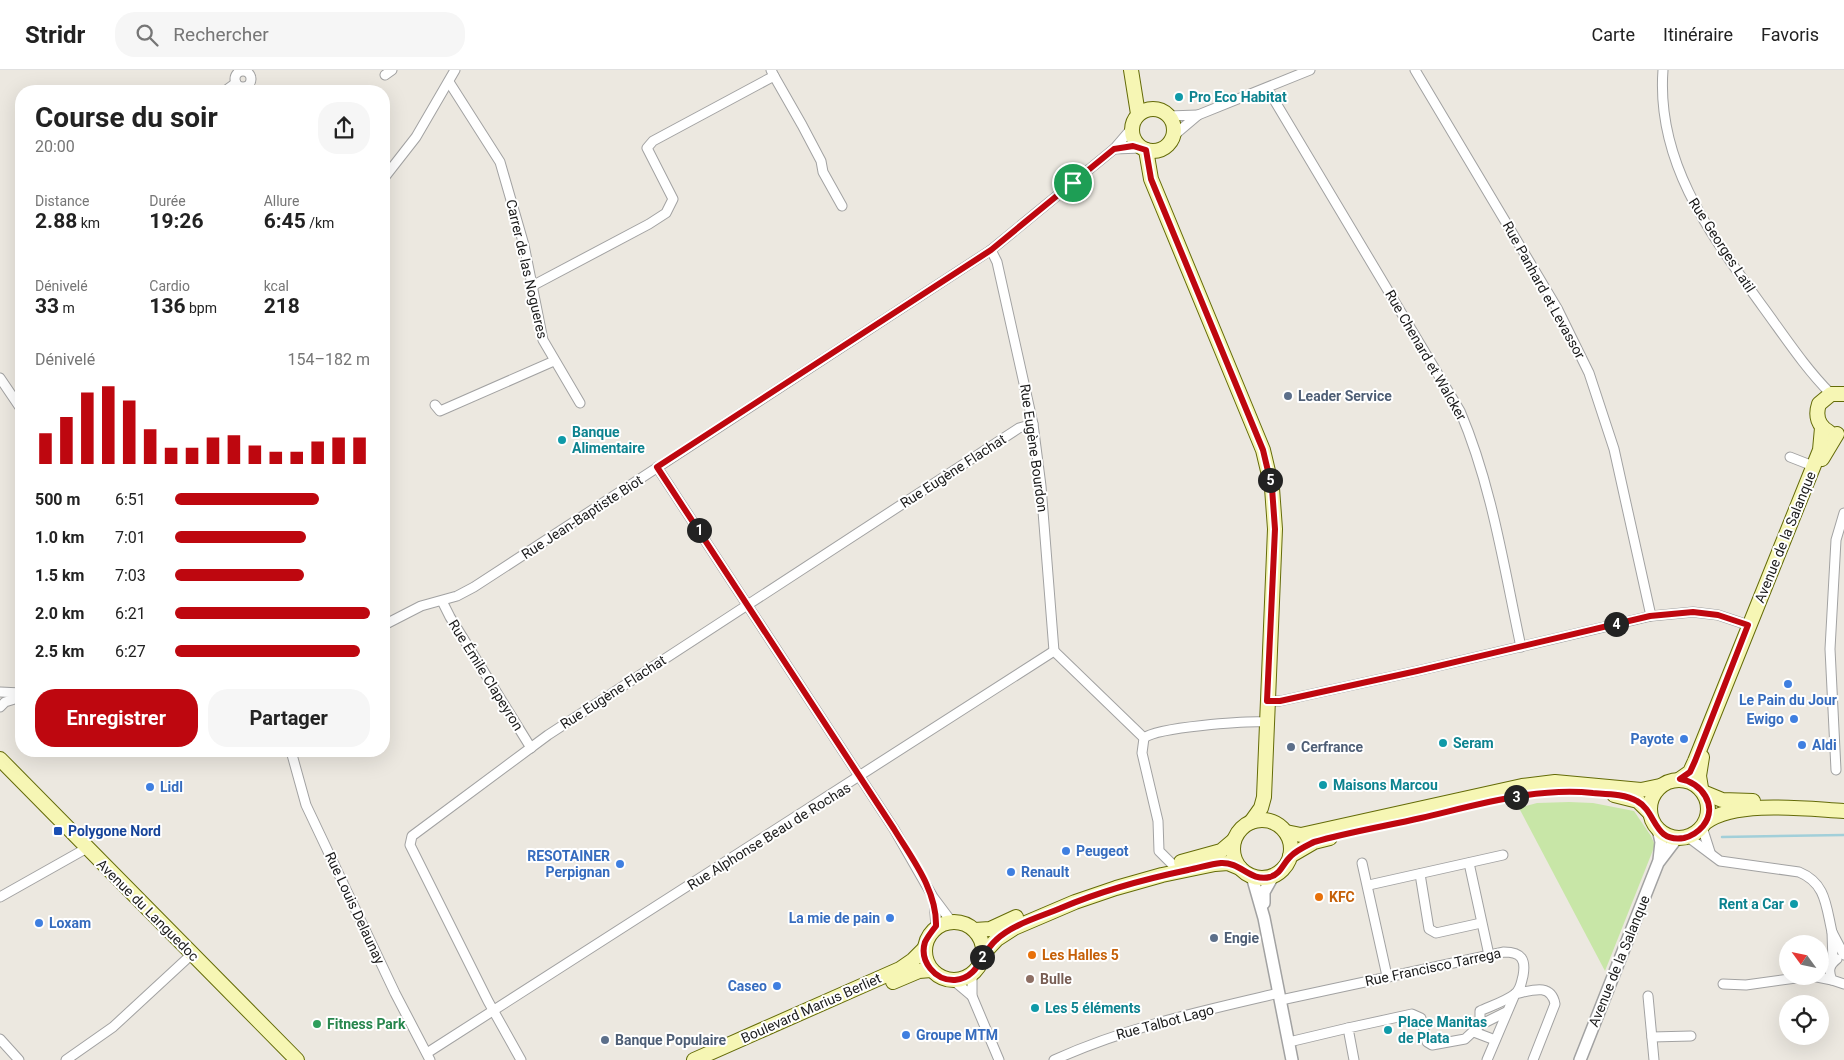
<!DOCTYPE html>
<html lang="fr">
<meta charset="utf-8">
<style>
body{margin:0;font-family:Roboto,sans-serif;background:#f6f6f6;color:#222;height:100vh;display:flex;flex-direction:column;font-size:19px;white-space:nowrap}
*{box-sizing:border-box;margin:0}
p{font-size:16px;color:#767676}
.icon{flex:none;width:28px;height:28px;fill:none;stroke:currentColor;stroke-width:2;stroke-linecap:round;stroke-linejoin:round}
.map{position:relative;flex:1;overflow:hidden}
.details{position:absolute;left:15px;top:15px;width:375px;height:672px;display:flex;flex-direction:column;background:#fff;border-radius:20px;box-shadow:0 5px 20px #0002}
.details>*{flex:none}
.needle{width:32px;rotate:303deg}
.fabs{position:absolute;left:1779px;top:865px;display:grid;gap:10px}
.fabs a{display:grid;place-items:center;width:50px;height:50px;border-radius:50%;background:#fff;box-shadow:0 5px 20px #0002;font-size:25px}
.pin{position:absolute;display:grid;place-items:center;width:42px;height:42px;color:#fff;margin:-21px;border:2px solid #fff;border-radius:50%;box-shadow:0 1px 5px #0007}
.km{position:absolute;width:25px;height:25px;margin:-12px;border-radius:50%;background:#222;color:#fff;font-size:14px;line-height:25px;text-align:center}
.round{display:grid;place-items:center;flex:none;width:52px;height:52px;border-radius:20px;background:#f6f6f6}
.summary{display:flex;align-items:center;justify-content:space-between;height:85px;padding:0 20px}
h1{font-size:28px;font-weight:700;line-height:38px}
.metrics{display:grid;grid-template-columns:repeat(3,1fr);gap:8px;height:85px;padding:5px 20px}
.metrics div{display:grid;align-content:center}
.metrics b{font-size:21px;font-weight:700}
.metrics small{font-size:14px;font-weight:400}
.metrics p{font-size:14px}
.chart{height:140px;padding:10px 20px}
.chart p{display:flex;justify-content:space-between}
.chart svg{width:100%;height:90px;margin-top:5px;stroke:#be070f;stroke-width:6}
.cta{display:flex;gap:10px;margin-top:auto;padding:10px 20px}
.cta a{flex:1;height:58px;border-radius:20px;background:#be070f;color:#fff;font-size:20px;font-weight:700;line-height:58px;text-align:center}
.cta a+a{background:#f6f6f6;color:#222}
ul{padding:0 20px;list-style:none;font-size:16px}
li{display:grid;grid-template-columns:80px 60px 1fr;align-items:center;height:38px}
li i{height:12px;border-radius:6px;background:#be070f}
header{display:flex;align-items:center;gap:30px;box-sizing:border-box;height:70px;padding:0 25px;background:#fff;border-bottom:1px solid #e0e0e0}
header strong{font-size:24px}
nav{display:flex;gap:28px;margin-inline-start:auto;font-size:18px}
.search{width:350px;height:45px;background:#f6f6f6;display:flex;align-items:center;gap:12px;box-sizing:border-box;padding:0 18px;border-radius:20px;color:#767676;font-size:19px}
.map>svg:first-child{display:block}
.grass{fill:#c8e6a7}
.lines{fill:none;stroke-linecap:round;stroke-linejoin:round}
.stream{stroke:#a2cfd9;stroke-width:2.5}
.minor-casing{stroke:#a2a2a2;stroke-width:11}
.tertiary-casing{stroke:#a2a2a2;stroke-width:14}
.secondary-casing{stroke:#646b08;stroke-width:16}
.minor{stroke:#fff;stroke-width:9}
.tertiary{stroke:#fff;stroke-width:11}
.secondary{stroke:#f6f6b4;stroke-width:14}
.route-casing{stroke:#fff;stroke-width:10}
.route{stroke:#be070f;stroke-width:6}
.culture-dot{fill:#0f9aa8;stroke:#fff;stroke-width:2}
.service-dot{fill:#5c6f8a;stroke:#fff;stroke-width:2}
.shop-dot{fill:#3f7fe0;stroke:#fff;stroke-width:2}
.transit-dot{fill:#1a4fb4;stroke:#fff;stroke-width:2}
.food-dot{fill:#e8710a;stroke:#fff;stroke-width:2}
.education-dot{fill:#8d6e63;stroke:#fff;stroke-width:2}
.leisure-dot{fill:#2e9e5b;stroke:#fff;stroke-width:2}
.labels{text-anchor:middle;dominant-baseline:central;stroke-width:4;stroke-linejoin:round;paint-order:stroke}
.culture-label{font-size:14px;font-weight:bold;fill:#0d838f;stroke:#fff;text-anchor:start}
.street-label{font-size:14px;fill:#1b1b1b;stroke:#fff}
.service-label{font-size:14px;font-weight:bold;fill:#4e5e75;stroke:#fff;text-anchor:start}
.shop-label{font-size:14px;font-weight:bold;fill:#366cbe;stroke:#fff;text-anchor:start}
.transit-label{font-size:14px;font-weight:bold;fill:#164399;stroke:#fff;text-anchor:start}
.food-label{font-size:14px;font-weight:bold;fill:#c56008;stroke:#fff;text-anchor:start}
.education-label{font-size:14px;font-weight:bold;fill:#785e54;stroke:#fff;text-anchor:start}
.leisure-label{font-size:14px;font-weight:bold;fill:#27864d;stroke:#fff;text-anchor:start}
</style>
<header>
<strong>Stridr</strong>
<div class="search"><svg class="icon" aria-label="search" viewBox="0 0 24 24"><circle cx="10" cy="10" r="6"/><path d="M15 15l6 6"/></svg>Rechercher</div>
<nav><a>Carte</a><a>Itinéraire</a><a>Favoris</a></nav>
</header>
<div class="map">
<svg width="1844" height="990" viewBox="0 0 1844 990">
<rect width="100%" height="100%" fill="#ece8e0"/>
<path class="grass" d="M1569,732L1593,733L1634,741L1651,766L1655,775L1605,901L1519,738L1537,733Z"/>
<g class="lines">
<path class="stream" d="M1722,767L1844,765"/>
<defs>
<g id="minor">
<path d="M1415,0L1557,238L1589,303L1614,379L1651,546"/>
<path d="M1663,0C1656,93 1711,165 1763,237C1785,267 1805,298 1831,324"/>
<circle cx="243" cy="9" r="8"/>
<path d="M385,5L392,0"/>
<path d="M774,6L802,55L821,91L823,102L842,136"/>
<path d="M449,12L500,92L524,175L543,270L580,333"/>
<path d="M1267,18L1460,341C1492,416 1504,498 1521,577"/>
<path d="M225,21L236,13"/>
<path d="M1198,45L1310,0"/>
<path d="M1168,46L1198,45L1172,67"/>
<path d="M1132,58L1114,79L1142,78"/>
<path d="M384,108L416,67L455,0"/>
<path d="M991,180L997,192L1033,354L1041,416L1054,581"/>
<path d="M532,216L649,154L666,143L673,129L647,78L653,71L774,6L771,0"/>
<path d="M0,308L21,339"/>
<path d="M435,335L440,341L554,291"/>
<path d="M1790,387L1813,396"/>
<path d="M657,397L894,759L933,827L951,851"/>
<path d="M442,531L450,547L531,678"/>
<path d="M384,555L421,536L457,526L474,517L991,180L1114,79"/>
<path d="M0,622L21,623"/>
<path d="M1267,631H1280L1417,601L1651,546L1693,542L1718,545L1748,555"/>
<path d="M0,637L5,632L21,627"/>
<path d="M291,681L306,735L395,923L430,990"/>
<path d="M1836,700L1830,579L1836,470L1844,443"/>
<path d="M1702,757L1710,782"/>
<path d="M1688,767L1720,791L1799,802C1826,813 1826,836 1832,862"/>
<path d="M1362,793L1387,906"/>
<path d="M1469,793L1489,885"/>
<path d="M1172,794L1159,781L1158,751L1142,683L1144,668C1158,657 1245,651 1266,652"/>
<path d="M1420,804L1429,859L1436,863L1481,853"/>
<path d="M1369,815L1503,785"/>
<path d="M0,827L87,778"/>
<path d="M934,830L936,857"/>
<path d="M1837,889C1829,895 1828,901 1832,910L1844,914"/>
<path d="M1833,892L1832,862L1844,885"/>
<path d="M972,904V926L999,990"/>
<path d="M1812,906L1832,910"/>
<path d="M953,910L972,926"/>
<path d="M1723,914L1746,915L1811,906"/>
<path d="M1648,926L1654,990"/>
<path d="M1281,930L1504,882C1522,882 1526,890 1523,906C1521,913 1521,919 1515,924C1506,931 1491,936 1480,941V955L1465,969L1432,975L1427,972L1421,948L1412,944L1348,958L1354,990"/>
<path d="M1480,955L1506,942"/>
<path d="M1474,962L1495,970"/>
<path d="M1652,967L1691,966"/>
<path d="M0,969L19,990"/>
<path d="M1289,972L1348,958"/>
<path d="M427,983L1054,581L1144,668"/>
<path d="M66,990L113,957L192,884"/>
<path d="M521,990L488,931L410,775L412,766L548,665L1019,358L1033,354"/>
<path d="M1054,990C1127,957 1202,941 1279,923"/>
<path d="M1487,990L1515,924C1530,921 1551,912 1555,934L1533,990"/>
</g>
<g id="tertiary">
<path d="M1658,759L1661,772L1659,790"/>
<path d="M1252,806L1264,848L1292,990"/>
<path d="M1264,833V822L1273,806"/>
<path d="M1580,990L1658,793L1677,768"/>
</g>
<g id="secondary">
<path d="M1131,0L1138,44"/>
<circle cx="1153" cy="60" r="21"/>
<path d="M1146,80L1151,109L1263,380L1272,418L1275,459L1264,727L1261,738L1251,752"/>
<path d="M1829,362C1818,356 1815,346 1819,334L1831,324H1844"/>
<path d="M1822,389L1837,364"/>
<path d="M0,689L297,990"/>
<path d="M1680,709L1690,702L1695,691L1820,380L1822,358"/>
<circle cx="1679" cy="739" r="29"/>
<path d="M1701,718L1699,706L1702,687"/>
<path d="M1705,723L1722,730L1753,731"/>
<path d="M1614,725L1638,731L1650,743"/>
<circle cx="1262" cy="779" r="29"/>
<path d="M1706,752C1737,730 1806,739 1844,741"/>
<path d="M1286,762L1301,765L1522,716L1555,712L1641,720L1660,716"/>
<path d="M1290,786L1314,772L1330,768"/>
<path d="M1181,792L1221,781L1234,770"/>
<circle cx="954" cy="881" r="29"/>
<path d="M975,860L990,859L1016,847"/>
<path d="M983,884L997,869L1014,858L1075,832L1116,818L1162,805L1215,794L1228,793L1240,798"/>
<path d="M893,912L919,901L931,900"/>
<path d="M694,990L900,899L913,890L924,879"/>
</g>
</defs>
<use href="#minor" class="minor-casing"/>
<use href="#tertiary" class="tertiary-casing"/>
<use href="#secondary" class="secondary-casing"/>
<use href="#minor" class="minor"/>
<use href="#tertiary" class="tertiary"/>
<use href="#secondary" class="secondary"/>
</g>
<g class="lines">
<defs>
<path id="route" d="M1133,76L1146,80L1151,109L1263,380L1272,418L1275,459L1267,631H1280L1417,601L1650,546L1693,542L1718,545L1748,555L1695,691L1690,702L1680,709C1701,712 1719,736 1703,756C1698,762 1692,766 1684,768C1653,773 1657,742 1637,731C1625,724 1607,724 1593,723C1535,717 1477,735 1421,748C1386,756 1349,762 1314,772C1306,776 1297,780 1291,786C1283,793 1282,803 1270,807C1250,812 1241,792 1221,793C1210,794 1199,798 1188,800C1145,809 1101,821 1061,838C1040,847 1013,854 996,870C981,883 979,908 955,910C935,911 919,891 925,872C928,866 932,861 936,856C937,820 912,789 894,759L657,397L991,180L1114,79Z"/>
</defs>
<use href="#route" class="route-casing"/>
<use href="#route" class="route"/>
</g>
<g class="culture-dot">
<circle cx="1179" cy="27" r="5"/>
<circle cx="562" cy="370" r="5"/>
<circle cx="1443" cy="673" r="5"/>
<circle cx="1323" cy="715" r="5"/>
<circle cx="1794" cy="834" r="5"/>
<circle cx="1035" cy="938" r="5"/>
<circle cx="1388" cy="960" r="5"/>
</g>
<g class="service-dot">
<circle cx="1288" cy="326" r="5"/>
<circle cx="1291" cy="677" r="5"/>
<circle cx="1214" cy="868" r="5"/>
<circle cx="605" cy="970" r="5"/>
</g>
<g class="shop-dot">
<circle cx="1788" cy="614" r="5"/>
<circle cx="1794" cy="649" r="5"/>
<circle cx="1684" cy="669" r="5"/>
<circle cx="1802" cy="675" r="5"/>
<circle cx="150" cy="717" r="5"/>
<circle cx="1066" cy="781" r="5"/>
<circle cx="620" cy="794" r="5"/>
<circle cx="1011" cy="802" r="5"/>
<circle cx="890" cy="848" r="5"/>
<circle cx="39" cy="853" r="5"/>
<circle cx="777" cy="916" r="5"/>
<circle cx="906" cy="965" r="5"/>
</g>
<rect class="transit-dot" x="53" y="756" width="10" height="10" rx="2.5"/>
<g class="food-dot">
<circle cx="1319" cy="827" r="5"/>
<circle cx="1032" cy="885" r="5"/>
</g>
<circle class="education-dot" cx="1030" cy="909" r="5"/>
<circle class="leisure-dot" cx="317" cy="954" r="5"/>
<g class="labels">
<g class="culture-label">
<text x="1189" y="27">Pro Eco Habitat</text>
<text x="572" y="362">Banque<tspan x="572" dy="16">Alimentaire</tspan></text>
<text x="1453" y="673">Seram</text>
<text x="1333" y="715">Maisons Marcou</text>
<text x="1784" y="834" text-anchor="end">Rent a Car</text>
<text x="1045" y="938">Les 5 éléments</text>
<text x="1398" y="952">Place Manitas<tspan x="1398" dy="16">de Plata</tspan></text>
</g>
<g class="street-label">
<text transform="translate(1722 175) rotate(57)">Rue Georges Latil</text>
<text transform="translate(527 199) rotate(77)">Carrer de las Nogueres</text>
<text transform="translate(1544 220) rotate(61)">Rue Panhard et Levassor</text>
<text transform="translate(1426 285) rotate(60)">Rue Chenard et Walcker</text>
<text transform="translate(1034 378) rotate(82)">Rue Eugène Bourdon</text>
<text transform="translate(953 401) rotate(-33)">Rue Eugène Flachat</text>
<text transform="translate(582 447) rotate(-33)">Rue Jean-Baptiste Biot</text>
<text transform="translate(1785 467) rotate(-68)">Avenue de la Salanque</text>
<text transform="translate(486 605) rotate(58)">Rue Émile Clapeyron</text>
<text transform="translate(613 622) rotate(-33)">Rue Eugène Flachat</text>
<text transform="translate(769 766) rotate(-32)">Rue Alphonse Beau de Rochas</text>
<text transform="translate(355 838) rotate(65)">Rue Louis Delaunay</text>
<text transform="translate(148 840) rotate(45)">Avenue du Languedoc</text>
<text transform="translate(1619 891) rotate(-68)">Avenue de la Salanque</text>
<text transform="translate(1433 897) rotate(-12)">Rue Francisco Tarrega</text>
<text transform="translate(811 938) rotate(-24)">Boulevard Marius Berliet</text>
<text transform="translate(1165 952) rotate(-15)">Rue Talbot Lago</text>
</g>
<g class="service-label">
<text x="1298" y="326">Leader Service</text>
<text x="1301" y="677">Cerfrance</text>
<text x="1224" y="868">Engie</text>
<text x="615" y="970">Banque Populaire</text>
</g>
<g class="shop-label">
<text x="1788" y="630" text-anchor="middle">Le Pain du Jour</text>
<text x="1784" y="649" text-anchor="end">Ewigo</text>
<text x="1674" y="669" text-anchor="end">Payote</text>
<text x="1812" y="675">Aldi</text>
<text x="160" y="717">Lidl</text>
<text x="1076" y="781">Peugeot</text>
<text x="610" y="786" text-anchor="end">RESOTAINER<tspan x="610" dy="16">Perpignan</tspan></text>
<text x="1021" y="802">Renault</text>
<text x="880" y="848" text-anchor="end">La mie de pain</text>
<text x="49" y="853">Loxam</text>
<text x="767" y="916" text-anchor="end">Caseo</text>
<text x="916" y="965">Groupe MTM</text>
</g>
<g class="transit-label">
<text x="68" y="761">Polygone Nord</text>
</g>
<g class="food-label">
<text x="1329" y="827">KFC</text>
<text x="1042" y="885">Les Halles 5</text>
</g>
<g class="education-label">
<text x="1040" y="909">Bulle</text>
</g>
<g class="leisure-label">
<text x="327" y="954">Fitness Park</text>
</g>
</g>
</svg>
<div class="fabs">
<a><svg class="needle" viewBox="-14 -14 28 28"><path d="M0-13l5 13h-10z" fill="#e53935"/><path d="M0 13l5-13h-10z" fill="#767676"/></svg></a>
<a><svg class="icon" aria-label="locate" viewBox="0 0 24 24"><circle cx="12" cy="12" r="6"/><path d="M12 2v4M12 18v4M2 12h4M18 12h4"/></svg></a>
</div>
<div class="pin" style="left:1073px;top:113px;background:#1e9e55"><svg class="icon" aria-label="arrive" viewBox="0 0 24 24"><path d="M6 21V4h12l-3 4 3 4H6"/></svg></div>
<b class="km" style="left:699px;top:460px">1</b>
<b class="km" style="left:982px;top:887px">2</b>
<b class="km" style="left:1516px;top:727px">3</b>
<b class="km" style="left:1616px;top:554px">4</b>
<b class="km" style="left:1270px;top:410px">5</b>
<section class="details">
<div class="summary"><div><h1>Course du soir</h1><p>20:00</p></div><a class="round"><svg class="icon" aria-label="share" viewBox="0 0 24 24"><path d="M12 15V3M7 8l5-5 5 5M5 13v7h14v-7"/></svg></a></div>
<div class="metrics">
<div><p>Distance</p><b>2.88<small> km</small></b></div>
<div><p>Durée</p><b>19:26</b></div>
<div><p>Allure</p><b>6:45<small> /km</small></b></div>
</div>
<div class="metrics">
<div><p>Dénivelé</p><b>33<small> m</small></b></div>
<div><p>Cardio</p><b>136<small> bpm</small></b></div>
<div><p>kcal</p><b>218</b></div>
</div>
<div class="chart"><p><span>Dénivelé</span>154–182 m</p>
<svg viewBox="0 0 160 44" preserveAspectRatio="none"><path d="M5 44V29M15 44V21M25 44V9M35 44V6M45 44V13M55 44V27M65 44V36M75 44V36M85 44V31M95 44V30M105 44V35M115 44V38M125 44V38M135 44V33M145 44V31M155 44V31"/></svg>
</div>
<ul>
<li><b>500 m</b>6:51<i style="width:74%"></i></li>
<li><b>1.0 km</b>7:01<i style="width:67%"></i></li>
<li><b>1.5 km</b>7:03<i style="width:66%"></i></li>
<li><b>2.0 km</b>6:21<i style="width:100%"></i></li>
<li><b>2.5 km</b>6:27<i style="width:95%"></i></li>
</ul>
<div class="cta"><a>Enregistrer</a><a>Partager</a></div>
</section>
</div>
